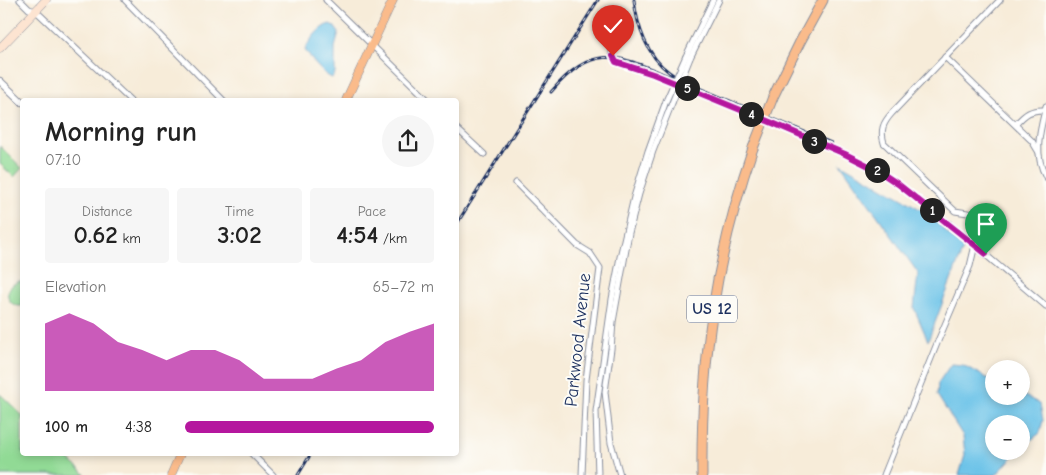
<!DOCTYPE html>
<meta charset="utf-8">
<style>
body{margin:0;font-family:"Comic Neue",sans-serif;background:#f6f6f6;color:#222;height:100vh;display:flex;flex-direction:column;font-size:19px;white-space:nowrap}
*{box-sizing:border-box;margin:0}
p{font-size:16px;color:#767676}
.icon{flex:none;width:28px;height:28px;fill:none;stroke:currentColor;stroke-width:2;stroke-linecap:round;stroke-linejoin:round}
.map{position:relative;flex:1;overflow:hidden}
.panel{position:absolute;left:20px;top:98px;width:439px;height:358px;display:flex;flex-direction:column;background:#fff;border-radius:5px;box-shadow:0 2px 8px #0003}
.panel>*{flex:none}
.buttons{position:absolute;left:985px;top:360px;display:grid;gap:10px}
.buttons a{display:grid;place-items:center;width:45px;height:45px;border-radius:50%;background:#fff;box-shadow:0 2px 8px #0003;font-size:25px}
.pin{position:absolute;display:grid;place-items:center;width:42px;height:42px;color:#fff;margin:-51px -21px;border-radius:50% 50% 50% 0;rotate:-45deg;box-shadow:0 0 5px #0007}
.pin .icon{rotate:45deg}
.km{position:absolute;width:25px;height:25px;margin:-12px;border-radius:50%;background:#222;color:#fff;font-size:14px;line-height:25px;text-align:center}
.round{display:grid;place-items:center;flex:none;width:52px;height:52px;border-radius:26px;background:#f6f6f6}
.headline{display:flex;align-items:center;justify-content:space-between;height:85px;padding:0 25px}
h1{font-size:28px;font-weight:700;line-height:38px}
.figures{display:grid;grid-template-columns:repeat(3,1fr);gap:8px;height:85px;padding:5px 25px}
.figures div{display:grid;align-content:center;border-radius:5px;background:#f6f6f6;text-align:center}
.figures b{font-size:25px;font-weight:700}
.figures small{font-size:14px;font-weight:400}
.figures p{font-size:14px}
.chart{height:140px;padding:10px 25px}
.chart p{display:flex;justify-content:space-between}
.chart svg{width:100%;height:90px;margin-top:5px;fill:#b5179e;opacity:.7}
ul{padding:0 25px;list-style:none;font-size:16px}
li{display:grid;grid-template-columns:80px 60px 1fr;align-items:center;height:38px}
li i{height:12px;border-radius:6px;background:#b5179e}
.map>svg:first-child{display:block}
.green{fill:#91da95;stroke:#56847a}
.water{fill:#6bc2e8;stroke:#4378a3}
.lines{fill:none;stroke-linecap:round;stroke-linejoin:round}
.minor-casing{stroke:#898e9c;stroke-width:7}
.tertiary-casing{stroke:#898e9c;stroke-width:8}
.secondary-casing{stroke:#898e9c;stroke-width:9}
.primary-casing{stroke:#898e9c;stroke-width:9}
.trunk-casing{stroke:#898e9c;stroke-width:11}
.minor{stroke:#fff;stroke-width:5}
.tertiary{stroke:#fff;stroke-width:6}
.secondary{stroke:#fde4d1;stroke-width:8}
.primary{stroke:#fabb8b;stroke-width:8}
.trunk{stroke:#fabb8b;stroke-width:9}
.rail-casing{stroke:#1b2f5e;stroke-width:3}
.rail{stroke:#fdfcf7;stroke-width:1;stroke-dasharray:4;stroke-linecap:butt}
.minor-bridge-casing{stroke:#898e9c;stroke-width:7;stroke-linecap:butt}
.trunk-bridge-casing{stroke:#898e9c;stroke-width:11;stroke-linecap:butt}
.minor-bridge{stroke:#fff;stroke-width:5}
.trunk-bridge{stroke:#fabb8b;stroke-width:9}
.route-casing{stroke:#fff;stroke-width:10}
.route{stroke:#b5179e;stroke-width:6}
.labels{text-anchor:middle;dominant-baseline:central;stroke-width:4;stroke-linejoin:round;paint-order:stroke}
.shield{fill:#fdfcf7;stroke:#5f6c8c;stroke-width:1}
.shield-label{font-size:16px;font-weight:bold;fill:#1b2f5e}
.street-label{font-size:18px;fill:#1b2f5e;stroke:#fdfcf7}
</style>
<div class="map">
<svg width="1046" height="475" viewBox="0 0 1046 475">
<rect width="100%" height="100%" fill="#fdfcf7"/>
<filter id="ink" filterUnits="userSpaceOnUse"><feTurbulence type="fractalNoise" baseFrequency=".02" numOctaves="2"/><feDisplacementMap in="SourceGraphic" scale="10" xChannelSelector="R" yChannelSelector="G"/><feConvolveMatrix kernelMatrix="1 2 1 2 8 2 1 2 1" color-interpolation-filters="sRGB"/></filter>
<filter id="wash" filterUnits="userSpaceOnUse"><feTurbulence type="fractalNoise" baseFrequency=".0096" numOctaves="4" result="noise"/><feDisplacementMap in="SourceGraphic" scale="20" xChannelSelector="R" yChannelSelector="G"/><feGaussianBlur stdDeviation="1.12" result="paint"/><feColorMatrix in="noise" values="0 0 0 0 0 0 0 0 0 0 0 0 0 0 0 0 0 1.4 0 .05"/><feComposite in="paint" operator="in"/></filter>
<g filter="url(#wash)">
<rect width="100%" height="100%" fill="#f7ecd9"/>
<g class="green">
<path d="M0,146L22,168L14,177L0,164Z"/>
<path d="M18,282H22V306C6,307 2,288 18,282Z"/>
<path d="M0,394L22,415V452L62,453L86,475H0Z"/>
</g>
<g class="water">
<path d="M330,24L334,26L339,33L335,47V73L332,78C322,74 311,59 305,50C309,40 320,26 330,24Z"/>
<path d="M840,163L927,213L963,249L928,341L914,308L918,273Z"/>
<path d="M951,364L963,365L994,382V396H1025L1040,404L1043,420L1040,433L1021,448V424H994V451H1018L996,475H959L965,455L963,436L937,395L938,383Z"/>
</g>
</g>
<g filter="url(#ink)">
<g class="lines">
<defs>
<g id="minor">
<path d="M20,0L29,9L36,11L130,100"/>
<path d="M125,0L223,100"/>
<path d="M326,0L428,100"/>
<path d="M610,43L613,56L617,62L653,74L775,124L845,154L877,170L898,184L947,222L1046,306"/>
<path d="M686,56L713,0"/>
<path d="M945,57L1032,141L1038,151"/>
<path d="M690,58L719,0"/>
<path d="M1046,106C1040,131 1033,153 1046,177"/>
<path d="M1016,124C1025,114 1031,109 1045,110"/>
<path d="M456,128L484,154"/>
<path d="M516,183L577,245L590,253L600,268L586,380L582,475"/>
<path d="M987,226L974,214L955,211L884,143C880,130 883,123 892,113L1000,0"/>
<path d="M250,452L273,475"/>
<path d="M598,475L596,411L612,299L620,257L634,197L648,151L666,101"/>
<path d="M620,475L611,443L605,392L611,349L613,322L629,233L639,194L653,151L672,103"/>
<path d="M884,475L938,341L970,266L975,245"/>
</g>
<path id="tertiary" d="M0,81L22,102"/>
<path id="secondary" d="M0,48L46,0"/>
<g id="primary">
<path d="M346,100L393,0"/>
<path d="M171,475L181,452"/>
</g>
<g id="trunk">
<path d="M773,97L800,42L823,0"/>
<path d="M702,475C701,358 715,259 753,148"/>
</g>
</defs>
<use href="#minor" class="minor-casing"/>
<use href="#tertiary" class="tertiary-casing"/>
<use href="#secondary" class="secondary-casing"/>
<use href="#primary" class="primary-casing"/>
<use href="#trunk" class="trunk-casing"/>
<use href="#minor" class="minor"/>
<use href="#tertiary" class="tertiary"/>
<use href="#secondary" class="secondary"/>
<use href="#primary" class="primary"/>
<use href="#trunk" class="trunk"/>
<defs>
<g id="rail">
<path d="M634,0C637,26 647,56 669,72C675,77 683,80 689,84L831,143"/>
<path d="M551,92C594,42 617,55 671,77"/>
<path d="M456,225L598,0"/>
<path d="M298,475L312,452"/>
</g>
</defs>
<use href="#rail" class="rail-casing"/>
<use href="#rail" class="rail"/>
<defs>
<g id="minor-bridge">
<path d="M666,101L686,56"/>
<path d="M672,103L690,58"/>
</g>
<path id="trunk-bridge" d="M753,148L773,97"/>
</defs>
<use href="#minor-bridge" class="minor-bridge-casing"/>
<use href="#trunk-bridge" class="trunk-bridge-casing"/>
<use href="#minor-bridge" class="minor-bridge"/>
<use href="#trunk-bridge" class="trunk-bridge"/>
</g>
</g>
<g class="lines" filter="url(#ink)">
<defs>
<path id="route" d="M613,56L616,62L653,74L775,124L845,154L877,170L898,184L986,254"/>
</defs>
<use href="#route" class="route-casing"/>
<use href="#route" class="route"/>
</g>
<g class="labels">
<rect class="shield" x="687" y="295.5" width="50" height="27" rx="4"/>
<g class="shield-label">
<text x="712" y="309">US 12</text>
</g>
<g class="street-label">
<text transform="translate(578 340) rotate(-84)">Parkwood Avenue</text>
</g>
</g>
</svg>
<div class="buttons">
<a>+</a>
<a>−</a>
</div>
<div class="pin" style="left:986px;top:254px;background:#1e9e55"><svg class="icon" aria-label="arrive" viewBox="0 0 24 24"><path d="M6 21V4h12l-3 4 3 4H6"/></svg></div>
<div class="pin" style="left:613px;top:56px;background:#d93025"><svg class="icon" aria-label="check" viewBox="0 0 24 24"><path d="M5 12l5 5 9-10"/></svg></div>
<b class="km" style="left:932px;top:210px">1</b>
<b class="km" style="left:877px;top:170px">2</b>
<b class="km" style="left:814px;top:141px">3</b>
<b class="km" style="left:751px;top:114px">4</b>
<b class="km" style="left:687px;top:88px">5</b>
<section class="panel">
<div class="headline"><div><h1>Morning run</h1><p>07:10</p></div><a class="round"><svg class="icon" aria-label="share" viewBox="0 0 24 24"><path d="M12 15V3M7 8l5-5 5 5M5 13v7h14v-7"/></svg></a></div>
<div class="figures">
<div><p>Distance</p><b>0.62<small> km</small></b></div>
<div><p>Time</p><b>3:02</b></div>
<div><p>Pace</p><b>4:54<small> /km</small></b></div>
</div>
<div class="chart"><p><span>Elevation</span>65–72 m</p>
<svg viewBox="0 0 160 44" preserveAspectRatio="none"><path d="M0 44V11L10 6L20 11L30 20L40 24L50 29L60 24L70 24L80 29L90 38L100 38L110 38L120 33L130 29L140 20L150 15L160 11V44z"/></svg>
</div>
<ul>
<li><b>100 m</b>4:38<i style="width:100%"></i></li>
</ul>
</section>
</div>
